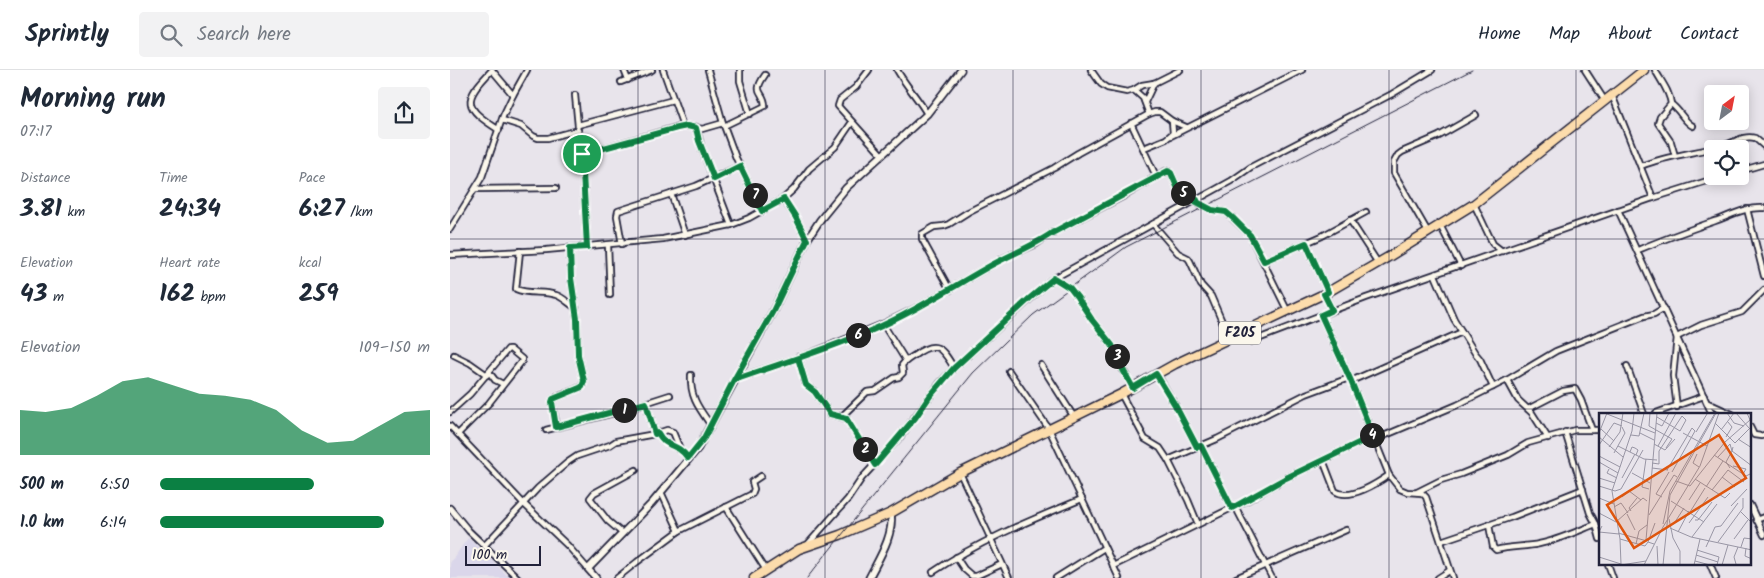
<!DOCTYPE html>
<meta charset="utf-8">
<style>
body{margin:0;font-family:Kalam,sans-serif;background:#f2f2f3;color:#1f2937;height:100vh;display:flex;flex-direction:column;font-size:19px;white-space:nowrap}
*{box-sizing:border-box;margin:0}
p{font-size:16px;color:#747a83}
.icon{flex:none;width:28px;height:28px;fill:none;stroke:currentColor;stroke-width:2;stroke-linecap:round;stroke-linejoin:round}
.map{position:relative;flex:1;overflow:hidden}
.panel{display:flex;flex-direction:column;background:#fff;width:450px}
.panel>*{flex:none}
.needle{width:32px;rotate:32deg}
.buttons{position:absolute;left:1254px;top:15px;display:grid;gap:10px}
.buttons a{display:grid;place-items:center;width:45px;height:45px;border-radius:5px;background:#fff;box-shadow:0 2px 12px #0003;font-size:25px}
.scale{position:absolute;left:15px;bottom:12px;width:76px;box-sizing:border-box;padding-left:5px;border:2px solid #22223b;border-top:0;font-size:14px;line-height:18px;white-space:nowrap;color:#22223b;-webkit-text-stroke:4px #fbf7ec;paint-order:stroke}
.pin{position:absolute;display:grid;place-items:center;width:42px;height:42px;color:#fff;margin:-21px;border:2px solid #fff;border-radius:50%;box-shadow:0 1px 5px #0007}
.km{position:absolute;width:25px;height:25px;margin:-12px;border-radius:50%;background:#222;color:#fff;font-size:14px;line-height:25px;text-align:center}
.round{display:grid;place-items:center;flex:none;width:52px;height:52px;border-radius:5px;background:#f2f2f3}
.headline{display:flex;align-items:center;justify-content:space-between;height:85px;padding:0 20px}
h1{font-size:28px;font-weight:700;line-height:38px}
.metrics{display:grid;grid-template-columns:repeat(3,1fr);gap:8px;height:85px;padding:5px 20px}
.metrics div{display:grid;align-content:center}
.metrics b{font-size:25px;font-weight:700}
.metrics small{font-size:14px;font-weight:400}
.metrics p{font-size:14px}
.chart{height:140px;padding:10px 20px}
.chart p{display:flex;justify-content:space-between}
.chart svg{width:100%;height:90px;margin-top:5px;fill:#0b8043;opacity:.7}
ul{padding:0 20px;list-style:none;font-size:16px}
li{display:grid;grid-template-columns:80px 60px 1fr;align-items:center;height:38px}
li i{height:12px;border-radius:6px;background:#0b8043}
header{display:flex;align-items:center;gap:30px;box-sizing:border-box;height:70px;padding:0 25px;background:#fff;border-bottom:1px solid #e0e1e3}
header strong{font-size:24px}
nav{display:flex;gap:28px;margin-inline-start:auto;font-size:18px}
.search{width:350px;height:45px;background:#f2f2f3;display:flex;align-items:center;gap:12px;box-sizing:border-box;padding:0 18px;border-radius:5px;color:#747a83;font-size:19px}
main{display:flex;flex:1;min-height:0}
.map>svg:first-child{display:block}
.built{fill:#dad6ea}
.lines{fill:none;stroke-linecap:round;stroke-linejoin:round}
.minor-casing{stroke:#22223b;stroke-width:8}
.tertiary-casing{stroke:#22223b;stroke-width:9}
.primary-casing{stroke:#22223b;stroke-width:11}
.minor{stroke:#fbf7ec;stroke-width:4.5}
.tertiary{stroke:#fbf7ec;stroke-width:5.5}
.primary{stroke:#fcdcac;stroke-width:8}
.rail{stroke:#22223b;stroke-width:1}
.route-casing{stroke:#fff;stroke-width:10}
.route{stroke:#0b8043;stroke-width:6}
.grid{fill:none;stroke:#22223b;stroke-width:1;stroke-opacity:0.55}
.labels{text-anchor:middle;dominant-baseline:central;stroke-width:4;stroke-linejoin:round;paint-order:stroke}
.shield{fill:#fbf7ec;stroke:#636270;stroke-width:1}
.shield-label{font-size:14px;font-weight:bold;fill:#22223b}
.inset-road{fill:none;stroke:#9996a5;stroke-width:1}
.view{fill:#de560e;fill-opacity:0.15;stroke:#de560e;stroke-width:2.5}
.inset-edge{fill:none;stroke:#22223b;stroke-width:2.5}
</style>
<header>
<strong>Sprintly</strong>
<div class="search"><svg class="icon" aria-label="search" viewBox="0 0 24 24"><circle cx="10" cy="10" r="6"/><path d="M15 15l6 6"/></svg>Search here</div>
<nav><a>Home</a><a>Map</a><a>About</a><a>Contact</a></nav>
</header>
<main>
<section class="panel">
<div class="headline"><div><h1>Morning run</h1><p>07:17</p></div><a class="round"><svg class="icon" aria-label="share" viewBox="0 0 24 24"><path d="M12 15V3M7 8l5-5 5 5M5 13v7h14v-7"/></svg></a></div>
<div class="metrics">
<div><p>Distance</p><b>3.81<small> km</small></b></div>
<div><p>Time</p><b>24:34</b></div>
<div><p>Pace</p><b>6:27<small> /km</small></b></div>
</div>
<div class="metrics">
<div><p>Elevation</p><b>43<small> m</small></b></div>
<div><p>Heart rate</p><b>162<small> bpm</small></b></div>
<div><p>kcal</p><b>259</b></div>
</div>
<div class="chart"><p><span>Elevation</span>109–150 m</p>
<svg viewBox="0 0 160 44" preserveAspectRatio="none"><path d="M0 44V22L10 23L20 21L30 15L40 8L50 6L60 10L70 14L80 15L90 17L100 22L110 32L120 38L130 37L140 30L150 23L160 22V44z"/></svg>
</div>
<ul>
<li><b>500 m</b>6:50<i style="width:57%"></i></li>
<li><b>1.0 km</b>6:14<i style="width:83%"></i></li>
</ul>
</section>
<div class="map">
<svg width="1314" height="508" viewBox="0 0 1314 508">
<rect width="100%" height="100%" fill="#e8e4eb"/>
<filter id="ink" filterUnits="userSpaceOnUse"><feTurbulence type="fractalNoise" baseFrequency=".02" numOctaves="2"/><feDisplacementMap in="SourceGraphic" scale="10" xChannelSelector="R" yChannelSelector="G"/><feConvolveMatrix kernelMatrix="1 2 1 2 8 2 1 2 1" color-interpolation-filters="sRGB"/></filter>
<g filter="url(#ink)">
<path class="built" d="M18,468L59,507L61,505L65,508H0V493Z"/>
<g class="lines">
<defs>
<g id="minor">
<path d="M42,0C12,31 13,37 49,60"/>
<path d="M42,0L63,25"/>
<path d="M174,0L178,10"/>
<path d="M213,0L233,56"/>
<path d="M258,0L273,53L286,88L312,141"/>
<path d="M290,0V11L300,44"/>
<path d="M419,0L406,17L390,30L388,36L432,85"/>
<path d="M447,0C456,16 468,28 477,44"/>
<path d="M641,0L651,14L657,18L677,22L684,20L692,15L704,13L730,0"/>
<path d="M1135,0L1155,31"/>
<path d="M1205,0C1211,11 1220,22 1221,34L1210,47L1208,53L1221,72L1225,86"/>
<path d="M171,12L202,0"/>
<path d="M684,20L693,28L699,44"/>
<path d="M125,25L128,56"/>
<path d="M1162,25L1203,128"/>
<path d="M695,32L704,13"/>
<path d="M1221,34C1230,40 1234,52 1243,56"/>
<path d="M52,50L71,56L83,66L88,68H98L128,60L132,84L137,177"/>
<path d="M722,51L736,57"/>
<path d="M681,53L706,106"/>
<path d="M128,55L223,30"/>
<path d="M274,56L315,36C315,20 301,25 315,5"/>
<path d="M246,57L252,79L281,155"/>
<path d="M721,66L852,0"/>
<path d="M132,84L227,57L237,56L252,59L273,53"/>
<path d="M1191,96C1218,85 1247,83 1275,75C1285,72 1294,65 1305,68L1314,76"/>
<path d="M1290,101L1314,94"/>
<path d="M26,119L106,118"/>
<path d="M730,121L747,130"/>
<path d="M221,124L235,165"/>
<path d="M333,129L344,119L359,99L385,77L402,52"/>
<path d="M745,131L762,140L776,142L800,165L838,242"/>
<path d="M1024,134L1043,174L1052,181"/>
<path d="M1297,139L1314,206"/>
<path d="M1168,140L1262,344"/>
<path d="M900,150L928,193"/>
<path d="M703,154L728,183L738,188L740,191L751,215L761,226L779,268L800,272L916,228L1203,128L1273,106"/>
<path d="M990,155L1011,196"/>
<path d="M0,159L32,107L53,46L63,25L77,0"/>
<path d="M978,162L944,103V92L948,85L952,82L989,66L1026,45"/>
<path d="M856,173L878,222"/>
<path d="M172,174L167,146L168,141L246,116L290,96"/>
<path d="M158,175L160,225"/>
<path d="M1188,180C1214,169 1239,160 1265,151C1282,145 1295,137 1314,138"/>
<path d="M70,181L66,219C79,225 93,220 106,225C113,227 119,234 126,238"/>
<path d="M0,185L96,180L213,169L281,155L299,148L333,129L345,146L357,170"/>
<path d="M814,191L872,166L916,142"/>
<path d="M985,205L1004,249L1025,283L1030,289L1043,317"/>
<path d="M604,208L620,218L627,227L642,250L662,275L672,298L683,318"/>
<path d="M500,220L472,169V164L484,157L494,156L499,154L518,142L604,98L628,83L699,44L705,42H710L722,51L723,63L716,69L694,78"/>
<path d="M874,223L882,240"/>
<path d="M871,245L901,311L939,405L950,419L957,422L972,423L976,427L1003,508"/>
<path d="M433,254L456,291"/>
<path d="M4,285L20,293L37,305"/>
<path d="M348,287L356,315L365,322L380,344L396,348L425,395"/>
<path d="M591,295L624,347"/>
<path d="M1177,296L1194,344"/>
<path d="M559,301L599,359L669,508"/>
<path d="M39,302L45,310L53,314"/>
<path d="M707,304L725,335L747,377"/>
<path d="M241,305C240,327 248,337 260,354"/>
<path d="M285,309L354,286L433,254L470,236L554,188L586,174L602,163L674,126L716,101L721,103L736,136"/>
<path d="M1057,310L1068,330L1082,343L1098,368"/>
<path d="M901,311L1012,262"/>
<path d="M671,324L695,369L710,378L718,390L738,430L748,454"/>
<path d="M196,333L205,364"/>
<path d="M1258,333L1282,344"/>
<path d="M1227,337L1223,306L1227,267L1251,255L1292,242L1314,220"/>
<path d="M1078,339L1113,321L1125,319L1131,330L1142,360"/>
<path d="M0,342L20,324L58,279H60L72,289V291L39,333L8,364"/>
<path d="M1206,343L1254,326"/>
<path d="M391,347L417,322L425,321L444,308L449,307L453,303L452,295C455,291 460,288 465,285C486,269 492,278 504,298"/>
<path d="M0,356L74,434L118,476L138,499"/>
<path d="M107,357L102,332L103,329L131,317L134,311L128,285L127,249L121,208L120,178"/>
<path d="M1300,357L1304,365L1311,366L1314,365"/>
<path d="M96,360L167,342L220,325"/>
<path d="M1115,362L1140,443L1146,454L1150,469"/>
<path d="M208,363C213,373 220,374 229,379C232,381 236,385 238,388"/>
<path d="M924,370L1007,335L1057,310L1106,281L1194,246L1204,244L1214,238"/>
<path d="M751,376L782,438"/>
<path d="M718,390L767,369L856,324L899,308"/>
<path d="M873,390L885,421C899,431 926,414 939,405"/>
<path d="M510,403L559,508"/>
<path d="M211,422L229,461"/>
<path d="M967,422L991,410L1011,404L1058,385L1078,373L1125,360H1150"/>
<path d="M1300,435L1314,465"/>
<path d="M785,436L822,508"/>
<path d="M276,437L316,500"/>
<path d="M0,438L19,461L68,508"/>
<path d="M1306,450L1314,447"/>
<path d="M1039,455L1043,477L1046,480C1060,476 1075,477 1089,474C1109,470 1127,461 1146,454"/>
<path d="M172,463L158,451L140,428L144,423L186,400"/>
<path d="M991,471L1062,447L1133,419"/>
<path d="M358,474L398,429L412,408L450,367L490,313L504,298L601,210L781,111L801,97L942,24L982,0"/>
<path d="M34,476L88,418L118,392L127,386L160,375L166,371L205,364L217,360L223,362L230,379"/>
<path d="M506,487L514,499L522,506H526L552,494"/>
<path d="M1158,494L1163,508"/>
<path d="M1260,494L1266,508"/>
<path d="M663,496L796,431L836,408L923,366"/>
<path d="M483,502C529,471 581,450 632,429"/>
<path d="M167,508L187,492L229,461L302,424L304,419L302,412L311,406"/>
<path d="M606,508L654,478"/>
<path d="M786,508L896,460"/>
<path d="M988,508L999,501"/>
</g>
<g id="tertiary">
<path d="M146,508L138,499L202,433L248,378L323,241L357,170L370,150L396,118L477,44L511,0"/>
<path d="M419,508C429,488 444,466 441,443"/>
</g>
<path id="primary" d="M304,508L349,479L390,465L441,443L510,403L671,324L725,294L878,222L940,186L1024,134L1194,0"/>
</defs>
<use href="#minor" class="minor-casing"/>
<use href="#tertiary" class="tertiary-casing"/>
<use href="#primary" class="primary-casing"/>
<use href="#minor" class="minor"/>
<use href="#tertiary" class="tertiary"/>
<use href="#primary" class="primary"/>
<path class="rail" d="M357,508L523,303L583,245L676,177L1022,0"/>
</g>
</g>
<g class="lines" filter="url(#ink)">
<defs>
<path id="route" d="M132,84L137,177L120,178L121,208L127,249L128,285L134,311L132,317L103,329L102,332L106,357L196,333L205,364L208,363C213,373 220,374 229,379C232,381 236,385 238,388L254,368L284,310L348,288L356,315L365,322L380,344L396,348L425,395L465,348L480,326L504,298L580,228L604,208L620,218L627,227L642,250L662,275L672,298L683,318L706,304L725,335L747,377L751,376L782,438L836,408L923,366L901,311L871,245L882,240L874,224L878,222L856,173L814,191L800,165L784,149L776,142L762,140L745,131L747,130L729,121L721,103L718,101L602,163C582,177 559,185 538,197C499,219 462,243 420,261C376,280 329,294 284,310L323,241L357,170L345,146L334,129L312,141L290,96L264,109L249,71L246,58L237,56L227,58L132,84"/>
</defs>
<use href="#route" class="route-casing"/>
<use href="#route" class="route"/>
</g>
<path class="grid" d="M188,0V508M375,0V508M563,0V508M751,0V508M939,0V508M1126,0V508M0,169H1314M0,339H1314"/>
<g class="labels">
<rect class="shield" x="769" y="251.5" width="42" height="23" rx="4"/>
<g class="shield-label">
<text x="790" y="263">F205</text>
</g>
</g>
<g transform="translate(1149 343)">
<rect width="152" height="152" fill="#e8e4eb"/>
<path class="inset-road" d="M51,0L50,13L73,26L67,35M128,0L135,10L145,13M137,0L150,15M8,1L56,20M58,4L81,18L87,7L83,3M57,10L63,13L70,0M116,10L136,30L153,13M2,16L15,28M122,17L135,0M97,19L108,1M0,20L8,0M41,20L55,27M84,20L108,33M32,22L40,23L45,0M0,24L24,44M127,24L133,14L129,9M139,26L153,35M55,31L66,37L76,26M0,32L15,10L23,13M19,33L45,46L58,47M59,33L77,0M10,34L21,19L24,0M134,34L133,38L153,53M31,39L33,34L36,35L39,37L37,42M15,40L26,20L23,14M98,41L94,50L100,54M115,42L147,63L153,60M0,43L21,54M119,44L131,31M47,46L43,74L50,76M0,49L19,60M53,50L60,51V38L83,3M134,53L147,56L144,61M53,55L69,57M131,55L127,49L133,38L131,31M10,56L8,60L18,65M68,57L93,15L96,18M73,59L96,18M33,60L51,70M123,64L136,74M0,65L16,70M23,65L36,41M96,66L126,85L131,80M77,68L91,73L126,29L151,7L148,0M0,73L16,78L22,76L44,37M107,74L124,48M113,77L129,57L145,69M23,84L30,78L42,87M63,84L57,81L70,59M0,85L15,91M90,87L101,70M72,88L105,109M132,93L148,76M15,94L22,90L29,100M32,98L30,95L38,85M91,99L106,75M142,99L153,110M0,100L17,109M28,101L36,117M50,102L75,62L78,64M70,106L74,125L81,138V152M96,107H99L113,89M17,109L44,85L48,88M76,109L85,95M90,110L109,84M64,111L71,78L116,0M3,113L0,119L20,121M71,115L92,124L153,137M79,119L90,98M19,120L48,128M93,124L118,91M21,126L46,133L49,129L55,131M135,126L149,107M47,127L58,0M49,129L56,110M119,129L144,95V85M37,131L40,118L48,112M58,133L59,152M107,134L116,114L122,113L139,90M142,134L145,125L153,126M147,135L146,143L153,146M98,137L120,144L118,152M97,142L119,149M0,144L22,151M96,148L111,152M22,151L21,126L13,78L33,18L35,0M137,151L135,144L139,134M22,152L47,148M45,152L64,114L101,53L120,0M64,152L71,82L117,0M95,152L101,126M123,152L129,132"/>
<path class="view" d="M120,22L147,65L35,135L8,92Z"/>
<rect width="152" height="152" class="inset-edge"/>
</g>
</svg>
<div class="buttons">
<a><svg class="needle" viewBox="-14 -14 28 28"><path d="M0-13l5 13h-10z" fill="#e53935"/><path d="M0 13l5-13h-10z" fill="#747a83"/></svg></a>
<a><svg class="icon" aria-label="locate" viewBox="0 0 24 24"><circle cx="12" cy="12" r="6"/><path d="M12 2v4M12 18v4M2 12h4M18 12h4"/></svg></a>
</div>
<div class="scale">100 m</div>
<div class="pin" style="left:132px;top:84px;background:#1e9e55"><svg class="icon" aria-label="arrive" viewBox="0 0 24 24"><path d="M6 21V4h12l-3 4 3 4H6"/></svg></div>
<b class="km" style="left:174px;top:340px">1</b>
<b class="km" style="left:415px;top:379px">2</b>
<b class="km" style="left:667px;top:286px">3</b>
<b class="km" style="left:922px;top:365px">4</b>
<b class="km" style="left:733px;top:123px">5</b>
<b class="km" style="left:408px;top:265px">6</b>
<b class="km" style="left:305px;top:125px">7</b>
</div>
</main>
